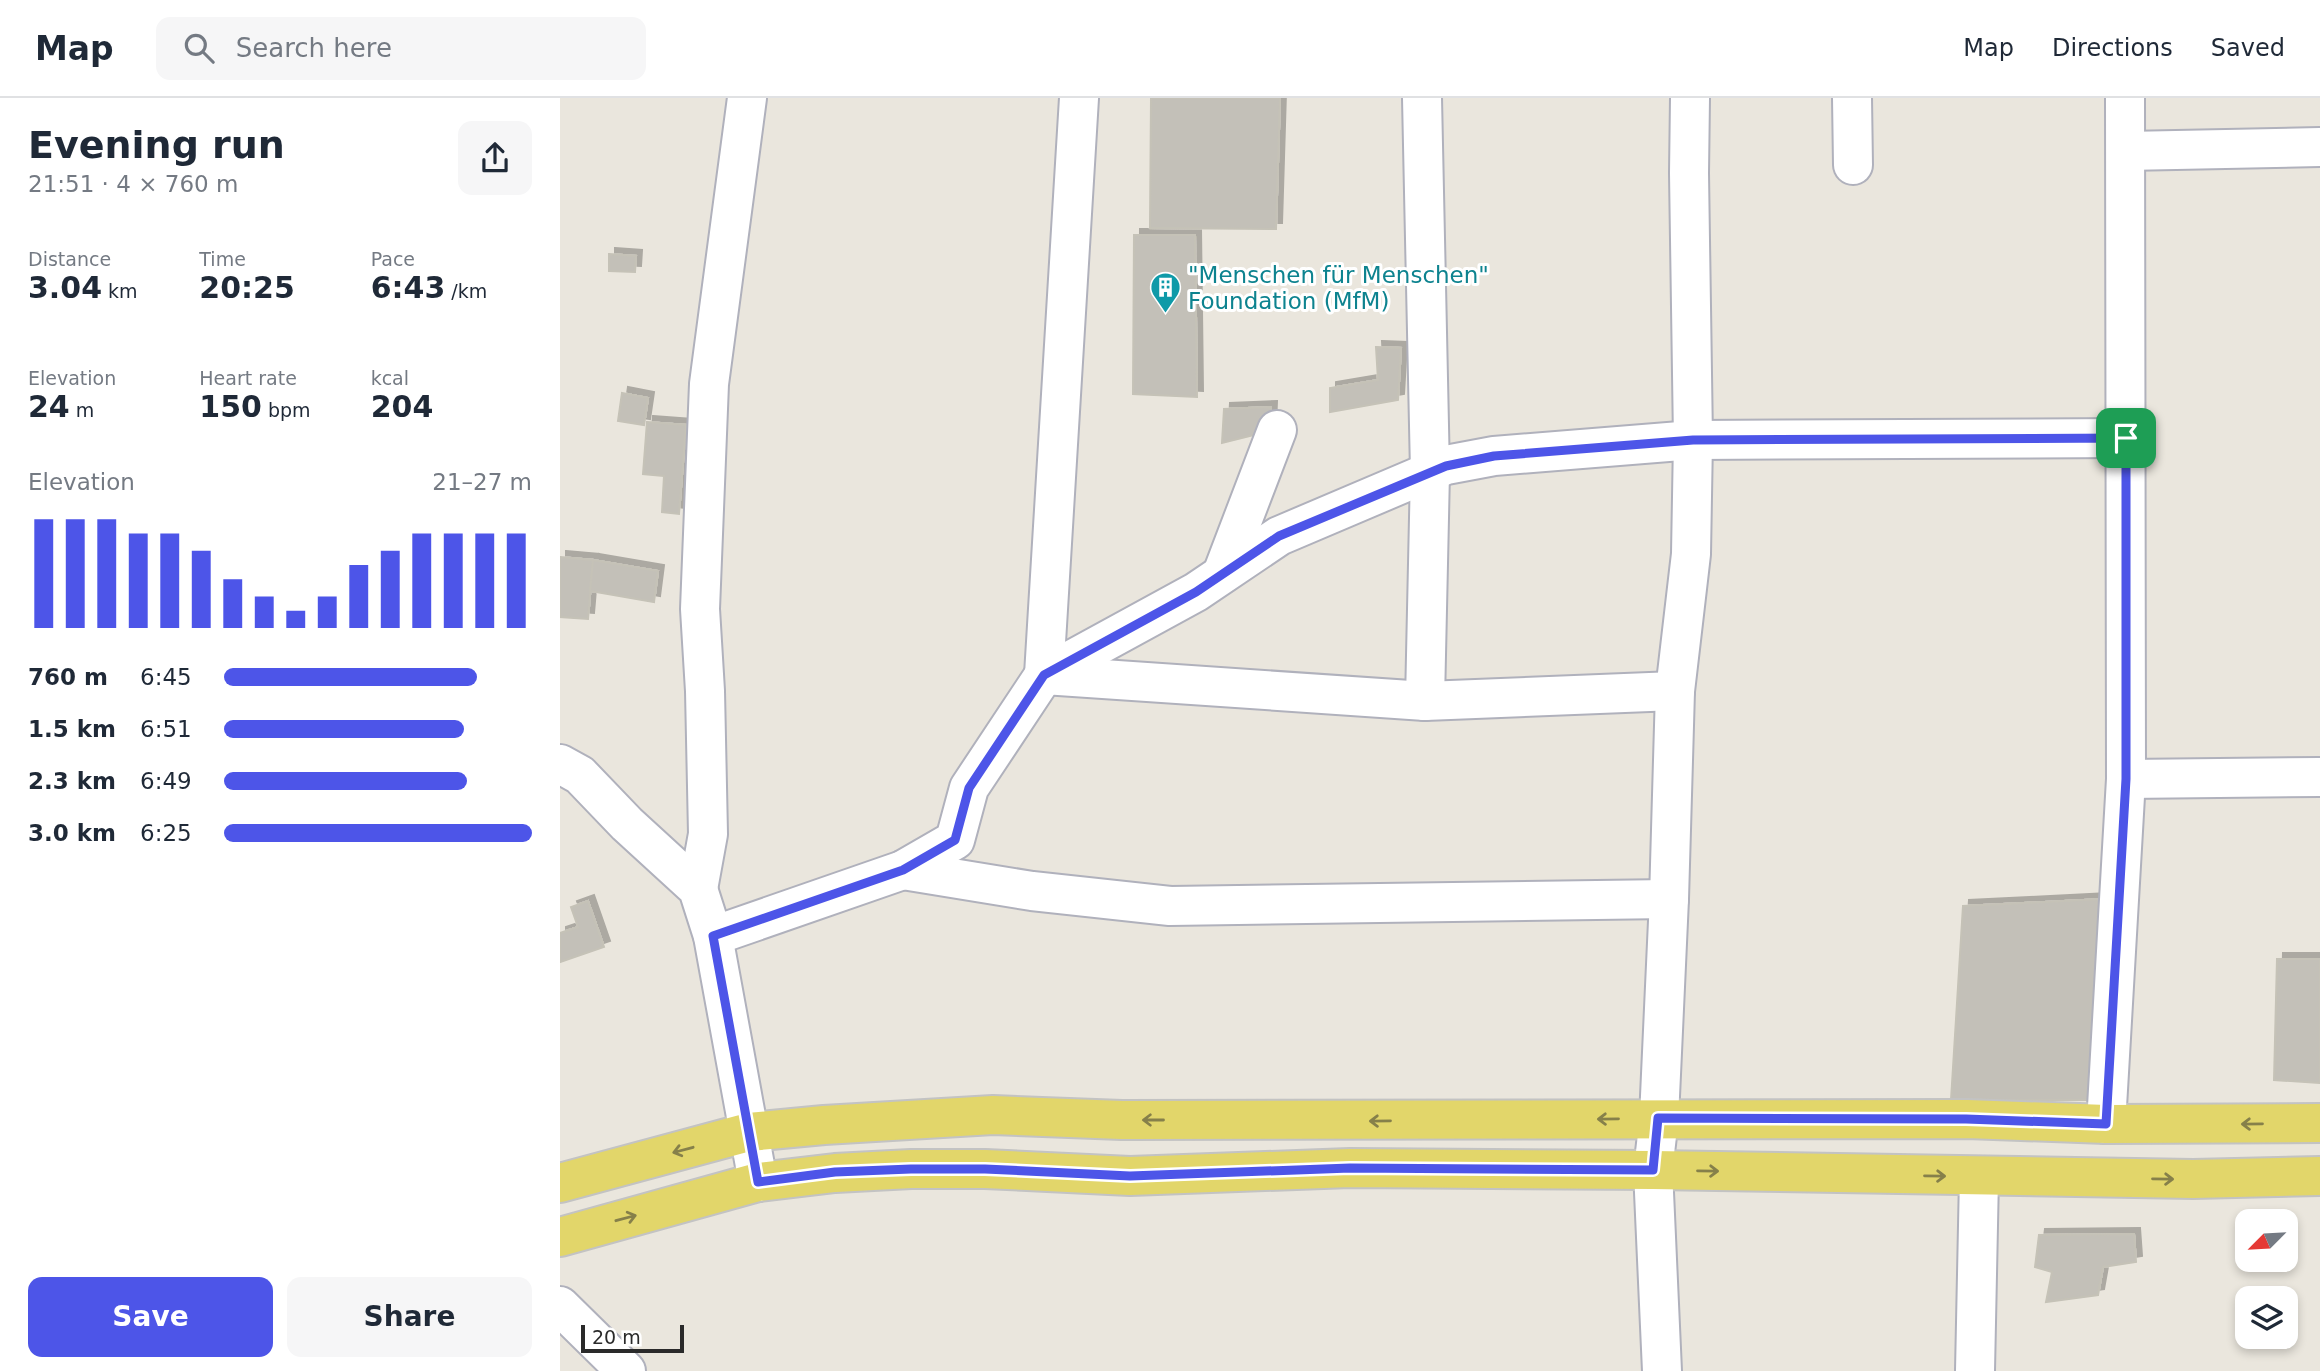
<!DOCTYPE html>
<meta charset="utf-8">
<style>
body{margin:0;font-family:"DejaVu Sans",sans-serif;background:#f6f6f7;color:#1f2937;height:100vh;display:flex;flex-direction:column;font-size:26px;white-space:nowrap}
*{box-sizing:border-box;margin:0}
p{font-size:23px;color:#747a83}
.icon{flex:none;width:38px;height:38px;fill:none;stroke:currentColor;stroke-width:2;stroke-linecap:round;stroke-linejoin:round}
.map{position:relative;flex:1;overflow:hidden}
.details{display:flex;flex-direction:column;background:#fff;width:560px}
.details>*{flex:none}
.needle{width:46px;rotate:246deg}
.buttons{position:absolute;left:1675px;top:1111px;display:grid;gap:14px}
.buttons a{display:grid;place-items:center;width:63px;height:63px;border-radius:14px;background:#fff;box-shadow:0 4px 10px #0003;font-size:35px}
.scale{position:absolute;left:21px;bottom:18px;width:103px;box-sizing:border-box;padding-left:7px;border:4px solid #2a2a2a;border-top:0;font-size:19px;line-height:24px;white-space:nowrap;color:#2a2a2a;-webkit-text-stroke:5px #fff;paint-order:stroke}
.pin{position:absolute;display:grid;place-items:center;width:60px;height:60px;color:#fff;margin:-30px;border-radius:14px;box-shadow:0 4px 10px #0006}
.round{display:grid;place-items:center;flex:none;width:74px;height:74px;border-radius:14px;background:#f6f6f7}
.headline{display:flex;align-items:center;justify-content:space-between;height:119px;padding:0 28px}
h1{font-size:38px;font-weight:800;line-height:52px}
.stats{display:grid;grid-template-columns:repeat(3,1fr);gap:10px;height:119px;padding:7px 28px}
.stats div{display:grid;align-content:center}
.stats b{font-size:30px;font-weight:800}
.stats small{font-size:19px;font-weight:400}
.stats p{font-size:19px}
.chart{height:196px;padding:14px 28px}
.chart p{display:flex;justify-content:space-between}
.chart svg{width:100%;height:126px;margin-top:7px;stroke:#4d55e8;stroke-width:6}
.cta{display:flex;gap:14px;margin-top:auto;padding:14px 28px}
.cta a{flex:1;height:80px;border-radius:14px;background:#4d55e8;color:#fff;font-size:28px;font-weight:800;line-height:80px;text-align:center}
.cta a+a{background:#f6f6f7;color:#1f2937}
ul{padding:0 28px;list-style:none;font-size:23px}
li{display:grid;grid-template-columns:112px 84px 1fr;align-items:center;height:52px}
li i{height:18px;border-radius:9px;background:#4d55e8}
header{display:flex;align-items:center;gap:42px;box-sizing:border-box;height:98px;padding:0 35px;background:#fff;border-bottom:2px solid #e0e1e3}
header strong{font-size:33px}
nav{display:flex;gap:38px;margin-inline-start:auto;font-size:24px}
.search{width:490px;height:63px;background:#f6f6f7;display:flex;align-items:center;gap:18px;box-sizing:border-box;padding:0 24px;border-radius:14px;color:#747a83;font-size:26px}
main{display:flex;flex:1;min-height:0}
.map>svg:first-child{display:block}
.building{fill:#c3c0b8;stroke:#c5c2b7;stroke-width:2;filter:url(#shadow)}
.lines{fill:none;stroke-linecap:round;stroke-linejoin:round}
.minor-casing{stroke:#b0b1bc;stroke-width:42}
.major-casing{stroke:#c3c3c3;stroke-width:42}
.minor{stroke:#fff;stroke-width:38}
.major{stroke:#e2d66a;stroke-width:38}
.oneway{stroke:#86804a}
.route-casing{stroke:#fff;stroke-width:14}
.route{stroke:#4d55e8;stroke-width:9}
.labels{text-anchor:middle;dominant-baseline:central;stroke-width:6;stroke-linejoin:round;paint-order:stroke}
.culture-label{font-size:23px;fill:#0d838f;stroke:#fff;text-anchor:start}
</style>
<header>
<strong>Map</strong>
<div class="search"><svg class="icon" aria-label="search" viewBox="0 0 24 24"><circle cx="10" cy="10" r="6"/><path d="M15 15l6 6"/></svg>Search here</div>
<nav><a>Map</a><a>Directions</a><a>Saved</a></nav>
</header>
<main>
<section class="details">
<div class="headline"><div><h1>Evening run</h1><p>21:51 · 4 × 760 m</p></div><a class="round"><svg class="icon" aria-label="share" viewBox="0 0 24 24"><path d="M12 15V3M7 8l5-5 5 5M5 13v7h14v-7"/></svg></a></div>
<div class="stats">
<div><p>Distance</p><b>3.04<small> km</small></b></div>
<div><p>Time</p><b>20:25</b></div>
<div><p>Pace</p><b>6:43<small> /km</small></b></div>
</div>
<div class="stats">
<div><p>Elevation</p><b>24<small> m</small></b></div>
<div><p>Heart rate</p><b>150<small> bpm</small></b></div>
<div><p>kcal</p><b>204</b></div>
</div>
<div class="chart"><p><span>Elevation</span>21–27 m</p>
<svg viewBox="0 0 160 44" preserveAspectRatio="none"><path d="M5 44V6M15 44V6M25 44V6M35 44V11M45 44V11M55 44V17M65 44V27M75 44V33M85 44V38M95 44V33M105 44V22M115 44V17M125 44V11M135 44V11M145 44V11M155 44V11"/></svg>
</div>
<ul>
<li><b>760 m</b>6:45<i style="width:82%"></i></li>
<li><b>1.5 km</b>6:51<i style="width:78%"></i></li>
<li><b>2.3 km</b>6:49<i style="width:79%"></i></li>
<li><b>3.0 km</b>6:25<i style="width:100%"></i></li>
</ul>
<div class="cta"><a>Save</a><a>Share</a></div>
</section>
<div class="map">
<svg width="1760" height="1273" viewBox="0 0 1760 1273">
<defs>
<filter id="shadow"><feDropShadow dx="6" dy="-6" stdDeviation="0" flood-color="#0004"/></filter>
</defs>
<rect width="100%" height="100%" fill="#eae6dd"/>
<g class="building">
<path d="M591,0H720L716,131L590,130Z"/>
<path d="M574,137H635L637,299L573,296Z"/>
<path d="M49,156L76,158L75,174L49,173Z"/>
<path d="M816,249L841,250L838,302L770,314V290L818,282Z"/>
<path d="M62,295L88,300L84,327L58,323Z"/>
<path d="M711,309L710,333L662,345L664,311Z"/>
<path d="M87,324L126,327L119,416L102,414L104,378L83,376Z"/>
<path d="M0,459L33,462L28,521L0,519Z"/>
<path d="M33,462L98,473L94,504L30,493Z"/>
<path d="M1542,801L1532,1002H1391L1403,808Z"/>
<path d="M28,803L44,849L0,864V835L18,829L11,809Z"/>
<path d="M1717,861H1760V985L1714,982Z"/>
<path d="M1574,1136L1576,1164L1543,1169L1538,1197L1486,1204L1492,1174L1475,1169L1479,1137Z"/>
</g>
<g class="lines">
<defs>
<g id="minor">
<path d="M519,0L484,577L865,603L1115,593"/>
<path d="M862,0L870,374L865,603"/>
<path d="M1292,0L1293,67"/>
<path d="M1566,53L1760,49"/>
<path d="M662,476L717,332"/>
<path d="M0,666L20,677L67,726L138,791L153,838L198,1084"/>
<path d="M1566,681L1760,679"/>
<path d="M343,772L472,793L610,808L1109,801"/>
<path d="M138,791L148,736L145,593L140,511L149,286L187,0"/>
<path d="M153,838L343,772L395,742L409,690L484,577L636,494L719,438L886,367L934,358L1133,342L1566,340"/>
<path d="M1546,1026L1566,681L1565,0"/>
<path d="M0,1208L66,1273"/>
<path d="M1102,1273L1093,1072L1099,1020L1109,801L1115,593L1131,456L1133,342L1129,75L1130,0"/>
<path d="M1415,1273L1419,1079"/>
</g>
<g id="major">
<path d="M0,1085L189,1034L264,1027L433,1017L562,1022L1407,1021L1546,1026L1760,1025"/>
<path d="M0,1139L198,1084L275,1075L351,1071H425L570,1078L790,1070L1093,1072L1633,1081L1760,1078"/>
</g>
</defs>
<use href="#minor" class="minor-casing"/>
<use href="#major" class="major-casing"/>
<use href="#minor" class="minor"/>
<use href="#major" class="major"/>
</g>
<defs><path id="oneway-shaft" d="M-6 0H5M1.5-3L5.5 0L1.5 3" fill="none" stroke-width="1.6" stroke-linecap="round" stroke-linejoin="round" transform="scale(1.75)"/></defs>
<g class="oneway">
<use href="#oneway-shaft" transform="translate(1048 1021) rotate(179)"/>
<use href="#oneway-shaft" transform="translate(593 1022) rotate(-180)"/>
<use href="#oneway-shaft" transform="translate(820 1023) rotate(179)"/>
<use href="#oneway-shaft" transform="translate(1692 1026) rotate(179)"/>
<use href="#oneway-shaft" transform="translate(123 1052) rotate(165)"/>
<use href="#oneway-shaft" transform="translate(1148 1073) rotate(1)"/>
<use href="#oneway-shaft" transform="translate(1375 1078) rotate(1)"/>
<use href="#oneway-shaft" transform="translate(1603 1081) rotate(1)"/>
<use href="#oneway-shaft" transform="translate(66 1120) rotate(-15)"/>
</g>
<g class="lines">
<defs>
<path id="route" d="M1566,340V681L1546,1026L1406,1021L1098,1020L1093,1072L790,1070L570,1078L425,1071H351L275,1074L198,1084L153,838L343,772L395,742L409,690L484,577L636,494L719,438L886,368L934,358L1133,342Z"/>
</defs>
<use href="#route" class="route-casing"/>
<use href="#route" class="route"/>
</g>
<defs>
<symbol id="building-pin" viewBox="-11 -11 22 30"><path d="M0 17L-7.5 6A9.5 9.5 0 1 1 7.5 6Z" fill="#0f9aa8" stroke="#fff"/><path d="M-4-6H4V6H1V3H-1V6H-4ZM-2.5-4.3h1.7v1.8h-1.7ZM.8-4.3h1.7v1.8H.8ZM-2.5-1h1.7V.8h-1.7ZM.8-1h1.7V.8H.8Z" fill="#fff"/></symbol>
</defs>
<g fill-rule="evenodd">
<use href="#building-pin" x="588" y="172" width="35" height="47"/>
</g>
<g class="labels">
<g class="culture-label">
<text x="628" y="177">"Menschen für Menschen"<tspan x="628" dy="26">Foundation (MfM)</tspan></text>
</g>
</g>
</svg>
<div class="buttons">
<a><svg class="needle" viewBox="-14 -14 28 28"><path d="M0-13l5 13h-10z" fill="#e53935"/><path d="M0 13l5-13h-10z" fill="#747a83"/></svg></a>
<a><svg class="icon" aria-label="layers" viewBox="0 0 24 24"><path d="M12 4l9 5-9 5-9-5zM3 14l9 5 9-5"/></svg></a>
</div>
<div class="scale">20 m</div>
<div class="pin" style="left:1566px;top:340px;background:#1e9e55"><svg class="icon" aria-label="arrive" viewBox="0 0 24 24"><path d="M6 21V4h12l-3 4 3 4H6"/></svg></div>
</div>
</main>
